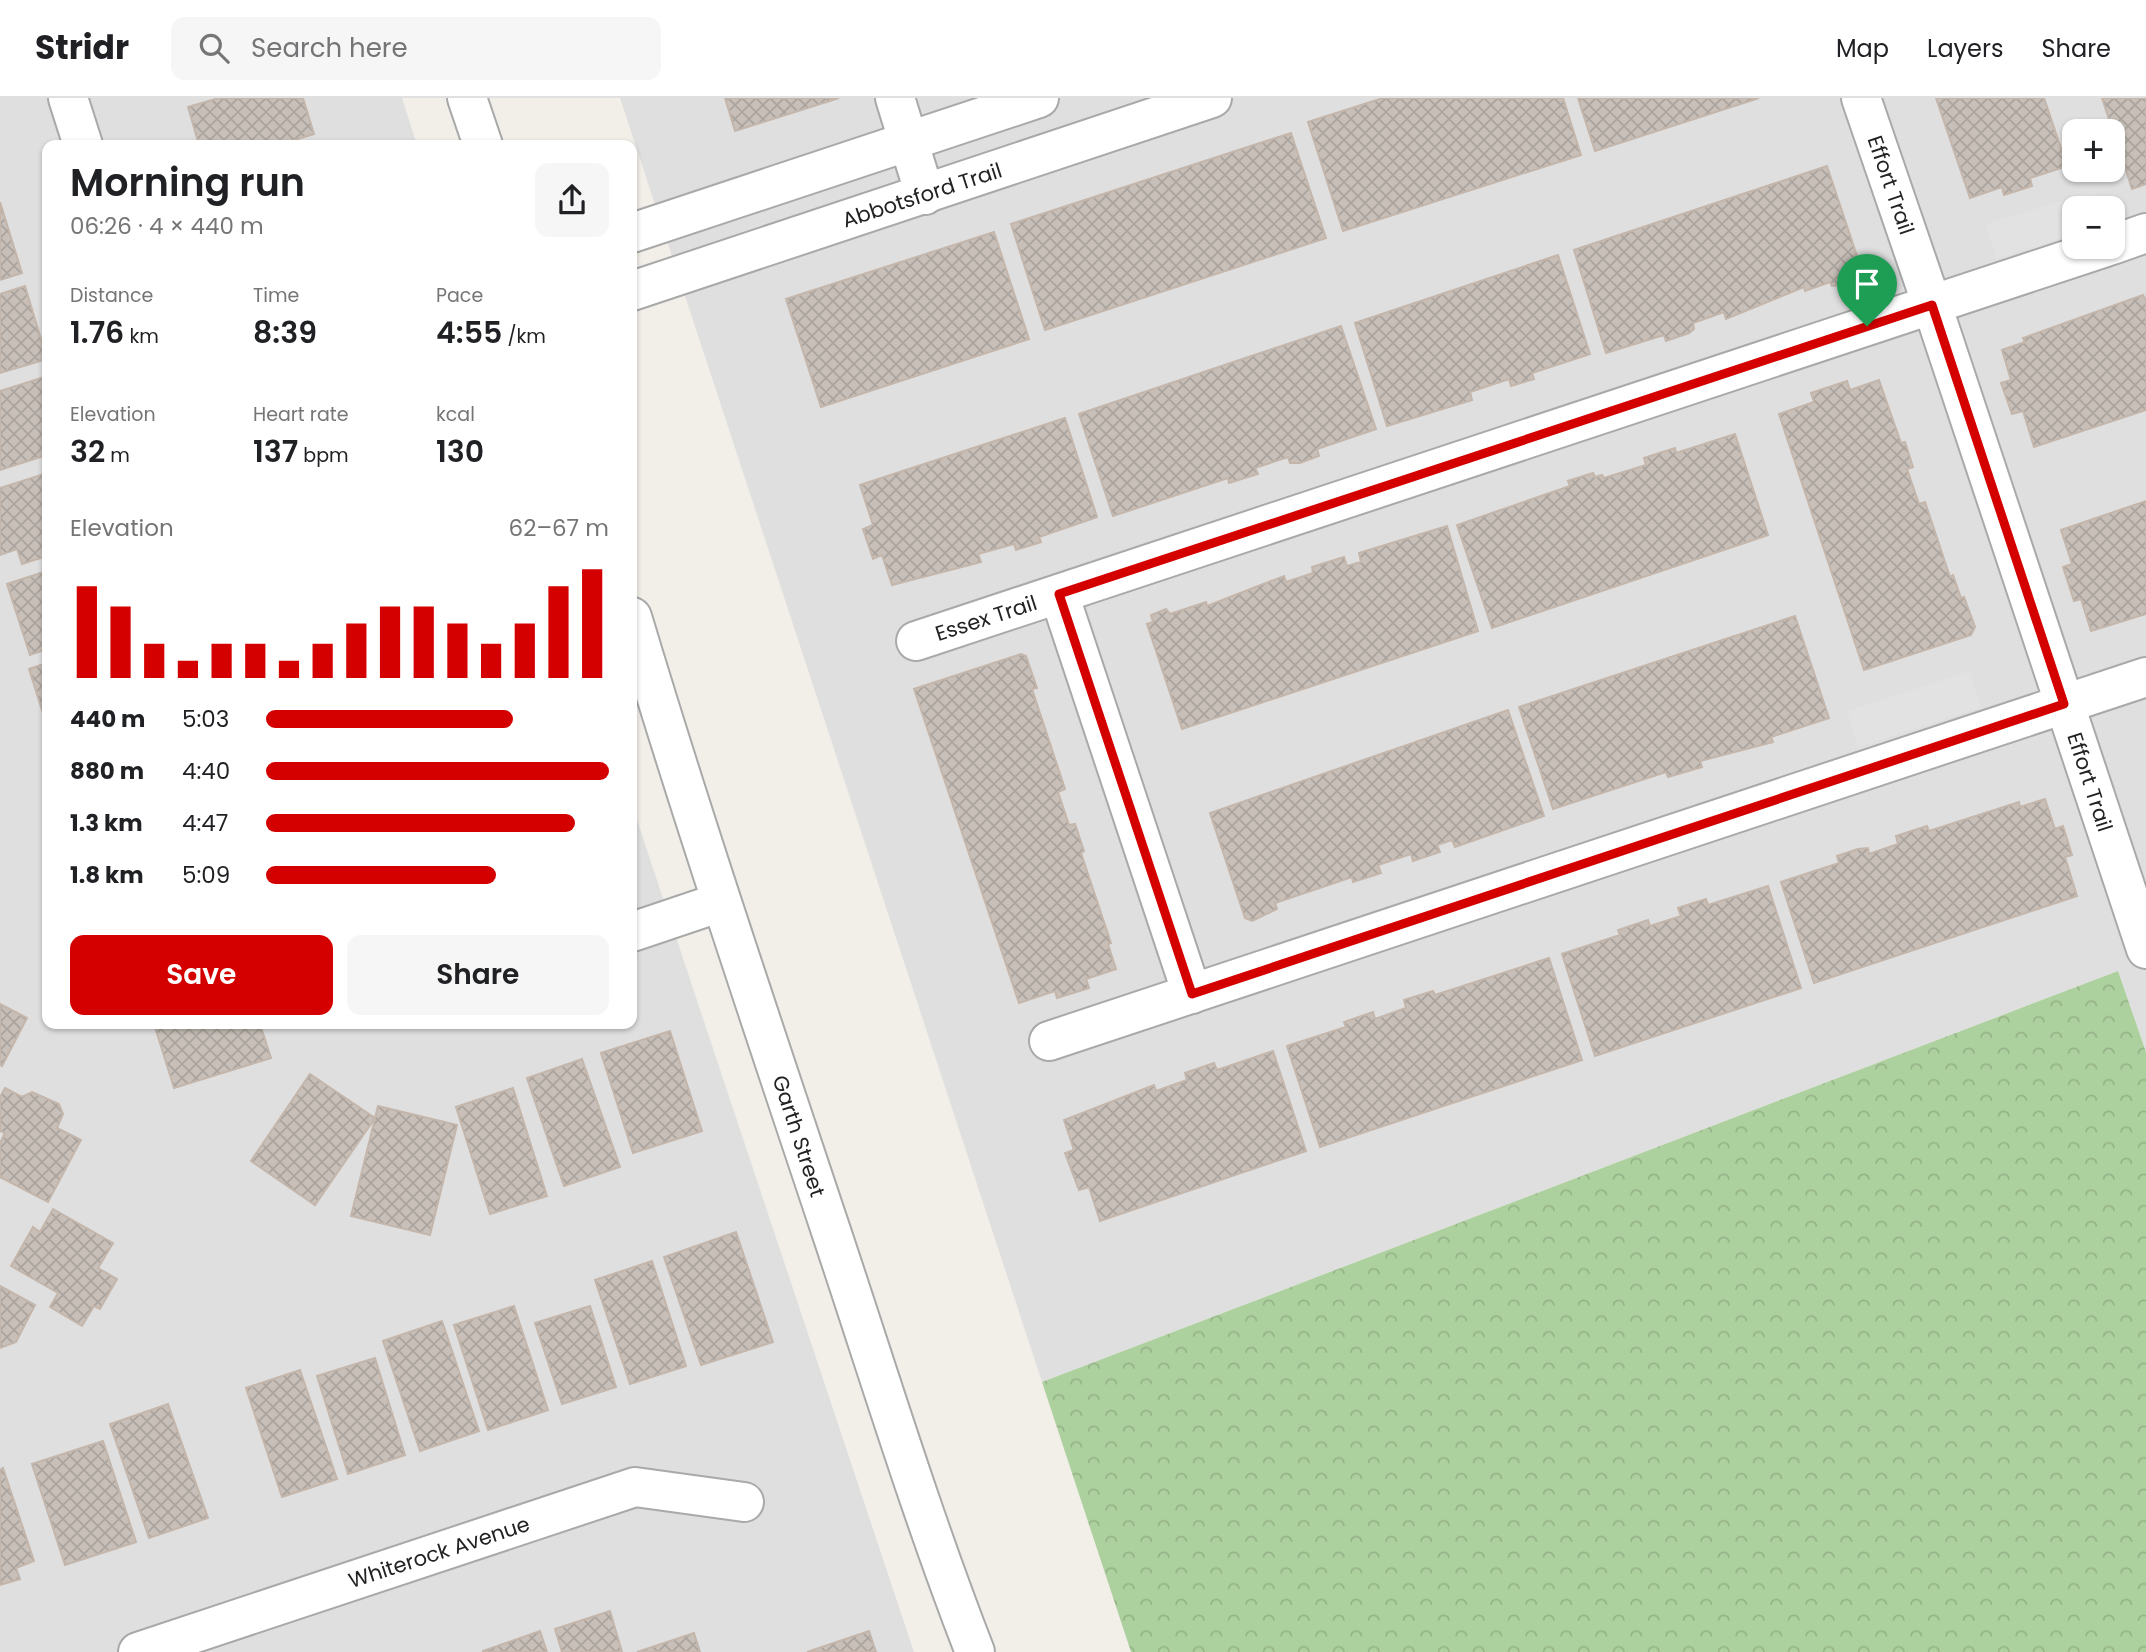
<!DOCTYPE html>
<meta charset="utf-8">
<style>
body{margin:0;font-family:Poppins,sans-serif;background:#f6f6f6;color:#202124;height:100vh;display:flex;flex-direction:column;font-size:26px;white-space:nowrap}
*{box-sizing:border-box;margin:0}
p{font-size:23px;color:#757577}
.icon{flex:none;width:38px;height:38px;fill:none;stroke:currentColor;stroke-width:2;stroke-linecap:round;stroke-linejoin:round}
.map{position:relative;flex:1;overflow:hidden}
.side{position:absolute;left:42px;top:42px;width:595px;height:889px;display:flex;flex-direction:column;background:#fff;border-radius:14px;box-shadow:0 2px 5px #0004}
.side>*{flex:none}
.fabs{position:absolute;left:2062px;top:21px;display:grid;gap:14px}
.fabs a{display:grid;place-items:center;width:63px;height:63px;border-radius:14px;background:#fff;box-shadow:0 2px 5px #0004;font-size:35px}
.pin{position:absolute;display:grid;place-items:center;width:60px;height:60px;color:#fff;margin:-72px -30px;border-radius:50% 50% 50% 0;rotate:-45deg;box-shadow:0 0 7px #0007}
.pin .icon{rotate:45deg}
.round{display:grid;place-items:center;flex:none;width:74px;height:74px;border-radius:14px;background:#f6f6f6}
.summary{display:flex;align-items:center;justify-content:space-between;height:119px;padding:0 28px}
h1{font-size:38px;font-weight:600;line-height:52px}
.figures{display:grid;grid-template-columns:repeat(3,1fr);gap:10px;height:119px;padding:7px 28px}
.figures div{display:grid;align-content:center}
.figures b{font-size:30px;font-weight:600}
.figures small{font-size:19px;font-weight:400}
.figures p{font-size:19px}
.chart{height:196px;padding:14px 28px}
.chart p{display:flex;justify-content:space-between}
.chart svg{width:100%;height:126px;margin-top:7px;stroke:#d40000;stroke-width:6}
.primary-button{display:flex;gap:14px;margin-top:auto;padding:14px 28px}
.primary-button a{flex:1;height:80px;border-radius:14px;background:#d40000;color:#fff;font-size:28px;font-weight:600;line-height:80px;text-align:center}
.primary-button a+a{background:#f6f6f6;color:#202124}
ul{padding:0 28px;list-style:none;font-size:23px}
li{display:grid;grid-template-columns:112px 84px 1fr;align-items:center;height:52px}
li i{height:18px;border-radius:9px;background:#d40000}
header{display:flex;align-items:center;gap:42px;box-sizing:border-box;height:98px;padding:0 35px;background:#fff;border-bottom:2px solid #e0e0e0}
header strong{font-size:33px}
nav{display:flex;gap:38px;margin-inline-start:auto;font-size:24px}
.search{width:490px;height:63px;background:#f6f6f6;display:flex;align-items:center;gap:18px;box-sizing:border-box;padding:0 24px;border-radius:14px;color:#757577;font-size:26px}
.map>svg:first-child{display:block}
.residential{fill:#e0dfdf;fill-rule:evenodd}
.forest{fill:url(#forest-crowns)}
.parking{fill:#e2e2e2}
.building{fill:url(#building-cross-hatch);stroke:#c4b6ab;stroke-width:2}
.lines{fill:none;stroke-linecap:round;stroke-linejoin:round}
.minor-casing{stroke:#a9a9a9;stroke-width:42}
.minor{stroke:#fff;stroke-width:38}
.route-casing{stroke:#fff;stroke-width:14}
.route{stroke:#d40000;stroke-width:9}
.labels{text-anchor:middle;dominant-baseline:central;stroke-width:6;stroke-linejoin:round;paint-order:stroke}
.street-label{font-size:21px;fill:#222;stroke:#fff}
</style>
<header>
<strong>Stridr</strong>
<div class="search"><svg class="icon" aria-label="search" viewBox="0 0 24 24"><circle cx="10" cy="10" r="6"/><path d="M15 15l6 6"/></svg>Search here</div>
<nav><a>Map</a><a>Layers</a><a>Share</a></nav>
</header>
<div class="map">
<svg width="2146" height="1554" viewBox="0 0 2146 1554">
<defs>
<pattern id="forest-crowns" width="20" height="18" patternUnits="userSpaceOnUse" patternTransform="scale(1.75)"><rect width="20" height="18" fill="#add19e"/><path d="M2 6a3 3 0 1 1 6 0M12 15a3 3 0 1 1 6 0" fill="none" stroke="#95b388"/></pattern>
<pattern id="building-cross-hatch" width="8" height="8" patternUnits="userSpaceOnUse" patternTransform="scale(1.75)"><rect width="8" height="8" fill="#c7bfb8"/><path d="M0 0l8 8M0 8l8-8" fill="none" stroke="#aba49e"/></pattern>
</defs>
<rect width="100%" height="100%" fill="#f2efe9"/>
<g class="residential">
<path d="M0,0H402L417,47H47V926H632V707L914,1554H0Z"/>
<path d="M620,0H2146V954L2118,873L1042,1284ZM2074,33H2112V72H2074ZM2074,110H2112V149H2074Z"/>
</g>
<path class="forest" d="M2118,873L2146,954V1554H1131L1042,1284Z"/>
<g class="parking">
<path d="M2094,93L2099,110H2074V136L1996,161L1986,126Z"/>
<path d="M1970,573L1981,609L1858,649L1847,613Z"/>
</g>
<g class="building">
<path d="M219,0H303L314,36L278,47H199L188,9Z"/>
<path d="M725,0H839L735,33Z"/>
<path d="M1383,0H1563L1581,57L1343,133L1308,24Z"/>
<path d="M1578,0H1759L1595,53Z"/>
<path d="M1936,0H2044L2067,68L2030,80L2032,88L2004,97L2002,89L1970,100Z"/>
<path d="M2102,0H2146V86L2132,91Z"/>
<path d="M1291,35L1326,140L1045,232L1011,126Z"/>
<path d="M1827,68L1862,173L1858,182L1843,187L1832,188L1830,184L1805,193L1804,189L1726,221L1724,214L1693,225L1694,231L1689,235L1666,243L1664,237L1606,255L1574,152Z"/>
<path d="M0,104L22,175L0,182Z"/>
<path d="M994,134L1029,241L821,309L786,201Z"/>
<path d="M1558,157L1590,256L1532,275L1534,281L1511,288L1509,281L1470,294L1472,302L1387,328L1355,225Z"/>
<path d="M25,188L47,261L0,275V196Z"/>
<path d="M2143,197L2146,202V312L2034,349L2023,313L2012,316L2001,285L2011,282L2002,252L2025,244L2023,240Z"/>
<path d="M1341,228L1376,331L1317,351L1319,358L1300,365H1290L1288,359L1255,370L1258,376L1229,385L1228,380L1113,418L1079,316Z"/>
<path d="M47,278V357L0,372V293Z"/>
<path d="M1879,282L1901,345L1905,344L1913,369L1907,371L1919,406L1925,404L1950,479L1953,477L1961,500L1964,499L1975,529L1971,537L1864,572L1779,316L1814,304L1811,295L1847,283L1850,292Z"/>
<path d="M1065,320L1097,419L1039,439L1041,444L1016,452L1014,446L978,456L981,464L892,487L882,457L873,461L863,431L873,427L860,387Z"/>
<path d="M1735,336L1768,437L1492,530L1457,427L1570,388L1568,383L1593,375L1595,379L1602,377L1604,380L1646,367L1644,360L1675,350L1676,355Z"/>
<path d="M47,375V458L22,466L17,451L0,457V390Z"/>
<path d="M2146,403V516L2091,533L2081,501L2074,503L2063,469L2072,466L2061,432Z"/>
<path d="M1447,428L1478,533L1182,631L1147,526L1153,524L1151,517L1166,511L1170,516L1206,504L1207,508L1284,478L1286,484L1313,475L1312,469L1344,459L1347,468L1361,464L1359,455Z"/>
<path d="M47,473V551L30,557L7,486Z"/>
<path d="M1795,518L1829,620L1771,639L1773,644L1700,663L1702,669L1668,679L1666,674L1553,711L1519,609Z"/>
<path d="M1021,556L1026,558L1037,590L1032,591L1065,691L1058,694L1069,727L1075,726L1084,753L1081,755L1111,845L1108,846L1116,871L1086,881L1089,890L1057,900L1055,893L1019,905L914,591Z"/>
<path d="M47,565V628L29,571Z"/>
<path d="M1508,612L1544,718L1455,749L1452,742L1437,747L1440,754L1413,763L1411,756L1378,767L1381,775L1353,784L1352,779L1275,805L1277,811L1252,823L1245,820L1210,715Z"/>
<path d="M2045,701L2055,731L2063,728L2072,757L2065,759L2077,798L1814,885L1781,784L1839,765L1837,758L1858,751L1868,750L1869,756L1898,746L1896,738L1927,728L1929,733L2019,704L2020,709Z"/>
<path d="M1768,788L1801,890L1595,958L1562,856L1620,837L1618,832L1648,822L1650,828L1681,818L1678,810L1706,801L1708,807Z"/>
<path d="M1549,860L1582,962L1320,1049L1287,948L1346,929L1344,924L1373,914L1375,921L1406,910L1404,902L1433,893L1435,897Z"/>
<path d="M0,906L27,920L2,968L0,966Z"/>
<path d="M154,926H260L271,960L174,990Z"/>
<path d="M670,933L702,1033L633,1055L601,955Z"/>
<path d="M1273,953L1306,1053L1100,1123L1089,1089L1079,1092L1065,1055L1074,1052L1064,1022L1154,987L1156,993L1187,982L1185,975L1214,965L1217,972Z"/>
<path d="M582,961L620,1069L564,1088L527,980Z"/>
<path d="M310,976L375,1020L315,1107L251,1063Z"/>
<path d="M5,990L22,999L32,994L59,1006L63,1016L57,1030L81,1042L48,1104L0,1079V1045L5,1035L0,1033V999Z"/>
<path d="M513,990L547,1098L490,1116L456,1009Z"/>
<path d="M378,1008L457,1027L430,1137L351,1118Z"/>
<path d="M53,1111L113,1145L98,1170L117,1181L100,1211L94,1208L82,1228L50,1209L58,1195L11,1168L33,1129L40,1134Z"/>
<path d="M736,1134L773,1244L701,1267L664,1159Z"/>
<path d="M652,1163L686,1268L630,1286L595,1182Z"/>
<path d="M0,1188L35,1207L16,1244L0,1250Z"/>
<path d="M514,1208L548,1312L488,1332L454,1227Z"/>
<path d="M590,1208L616,1289L562,1306L535,1225Z"/>
<path d="M442,1223L479,1333L420,1353L383,1243Z"/>
<path d="M375,1260L405,1357L348,1376L317,1278Z"/>
<path d="M300,1272L337,1381L282,1399L246,1290Z"/>
<path d="M168,1306L208,1420L149,1440L110,1326Z"/>
<path d="M103,1343L136,1444L65,1467L32,1366Z"/>
<path d="M3,1370L34,1463L16,1470L20,1481L0,1487V1372Z"/>
<path d="M610,1513L622,1554H562L555,1531Z"/>
<path d="M540,1533L547,1554H483V1553Z"/>
<path d="M869,1533L876,1554H807Z"/>
<path d="M694,1535L700,1554H637Z"/>
</g>
<g class="lines">
<defs>
<g id="minor">
<path d="M68,0L83,47"/>
<path d="M467,0L483,47"/>
<path d="M895,0L925,97"/>
<path d="M1861,0L1932,207L2146,851"/>
<path d="M632,135L1039,0"/>
<path d="M2112,147L2146,135"/>
<path d="M632,193L1212,0"/>
<path d="M1059,496L1192,896"/>
<path d="M632,519C693,722 761,923 828,1124C876,1267 920,1413 975,1554"/>
<path d="M916,543L2106,149"/>
<path d="M632,834L721,804"/>
<path d="M1049,943L2146,579"/>
<path d="M138,1554L635,1389L744,1404"/>
</g>
</defs>
<use href="#minor" class="minor-casing"/>
<use href="#minor" class="minor"/>
</g>
<g class="lines">
<defs>
<path id="route" d="M1932,207L2064,606L1192,896L1059,496Z"/>
</defs>
<use href="#route" class="route-casing"/>
<use href="#route" class="route"/>
</g>
<g class="labels">
<g class="street-label">
<text transform="translate(1891 87) rotate(71)">Effort Trail</text>
<text transform="translate(922 97) rotate(-18)">Abbotsford Trail</text>
<text transform="translate(986 520) rotate(-18)">Essex Trail</text>
<text transform="translate(2090 684) rotate(72)">Effort Trail</text>
<text transform="translate(799 1038) rotate(72)">Garth Street</text>
<text transform="translate(439 1454) rotate(-18)">Whiterock Avenue</text>
</g>
</g>
</svg>
<div class="fabs">
<a>+</a>
<a>−</a>
</div>
<div class="pin" style="left:1867px;top:228px;background:#1e9e55"><svg class="icon" aria-label="arrive" viewBox="0 0 24 24"><path d="M6 21V4h12l-3 4 3 4H6"/></svg></div>
<section class="side">
<div class="summary"><div><h1>Morning run</h1><p>06:26 · 4 × 440 m</p></div><a class="round"><svg class="icon" aria-label="share" viewBox="0 0 24 24"><path d="M12 15V3M7 8l5-5 5 5M5 13v7h14v-7"/></svg></a></div>
<div class="figures">
<div><p>Distance</p><b>1.76<small> km</small></b></div>
<div><p>Time</p><b>8:39</b></div>
<div><p>Pace</p><b>4:55<small> /km</small></b></div>
</div>
<div class="figures">
<div><p>Elevation</p><b>32<small> m</small></b></div>
<div><p>Heart rate</p><b>137<small> bpm</small></b></div>
<div><p>kcal</p><b>130</b></div>
</div>
<div class="chart"><p><span>Elevation</span>62–67 m</p>
<svg viewBox="0 0 160 44" preserveAspectRatio="none"><path d="M5 44V12M15 44V19M25 44V32M35 44V38M45 44V32M55 44V32M65 44V38M75 44V32M85 44V25M95 44V19M105 44V19M115 44V25M125 44V32M135 44V25M145 44V12M155 44V6"/></svg>
</div>
<ul>
<li><b>440 m</b>5:03<i style="width:72%"></i></li>
<li><b>880 m</b>4:40<i style="width:100%"></i></li>
<li><b>1.3 km</b>4:47<i style="width:90%"></i></li>
<li><b>1.8 km</b>5:09<i style="width:67%"></i></li>
</ul>
<div class="primary-button"><a>Save</a><a>Share</a></div>
</section>
</div>
